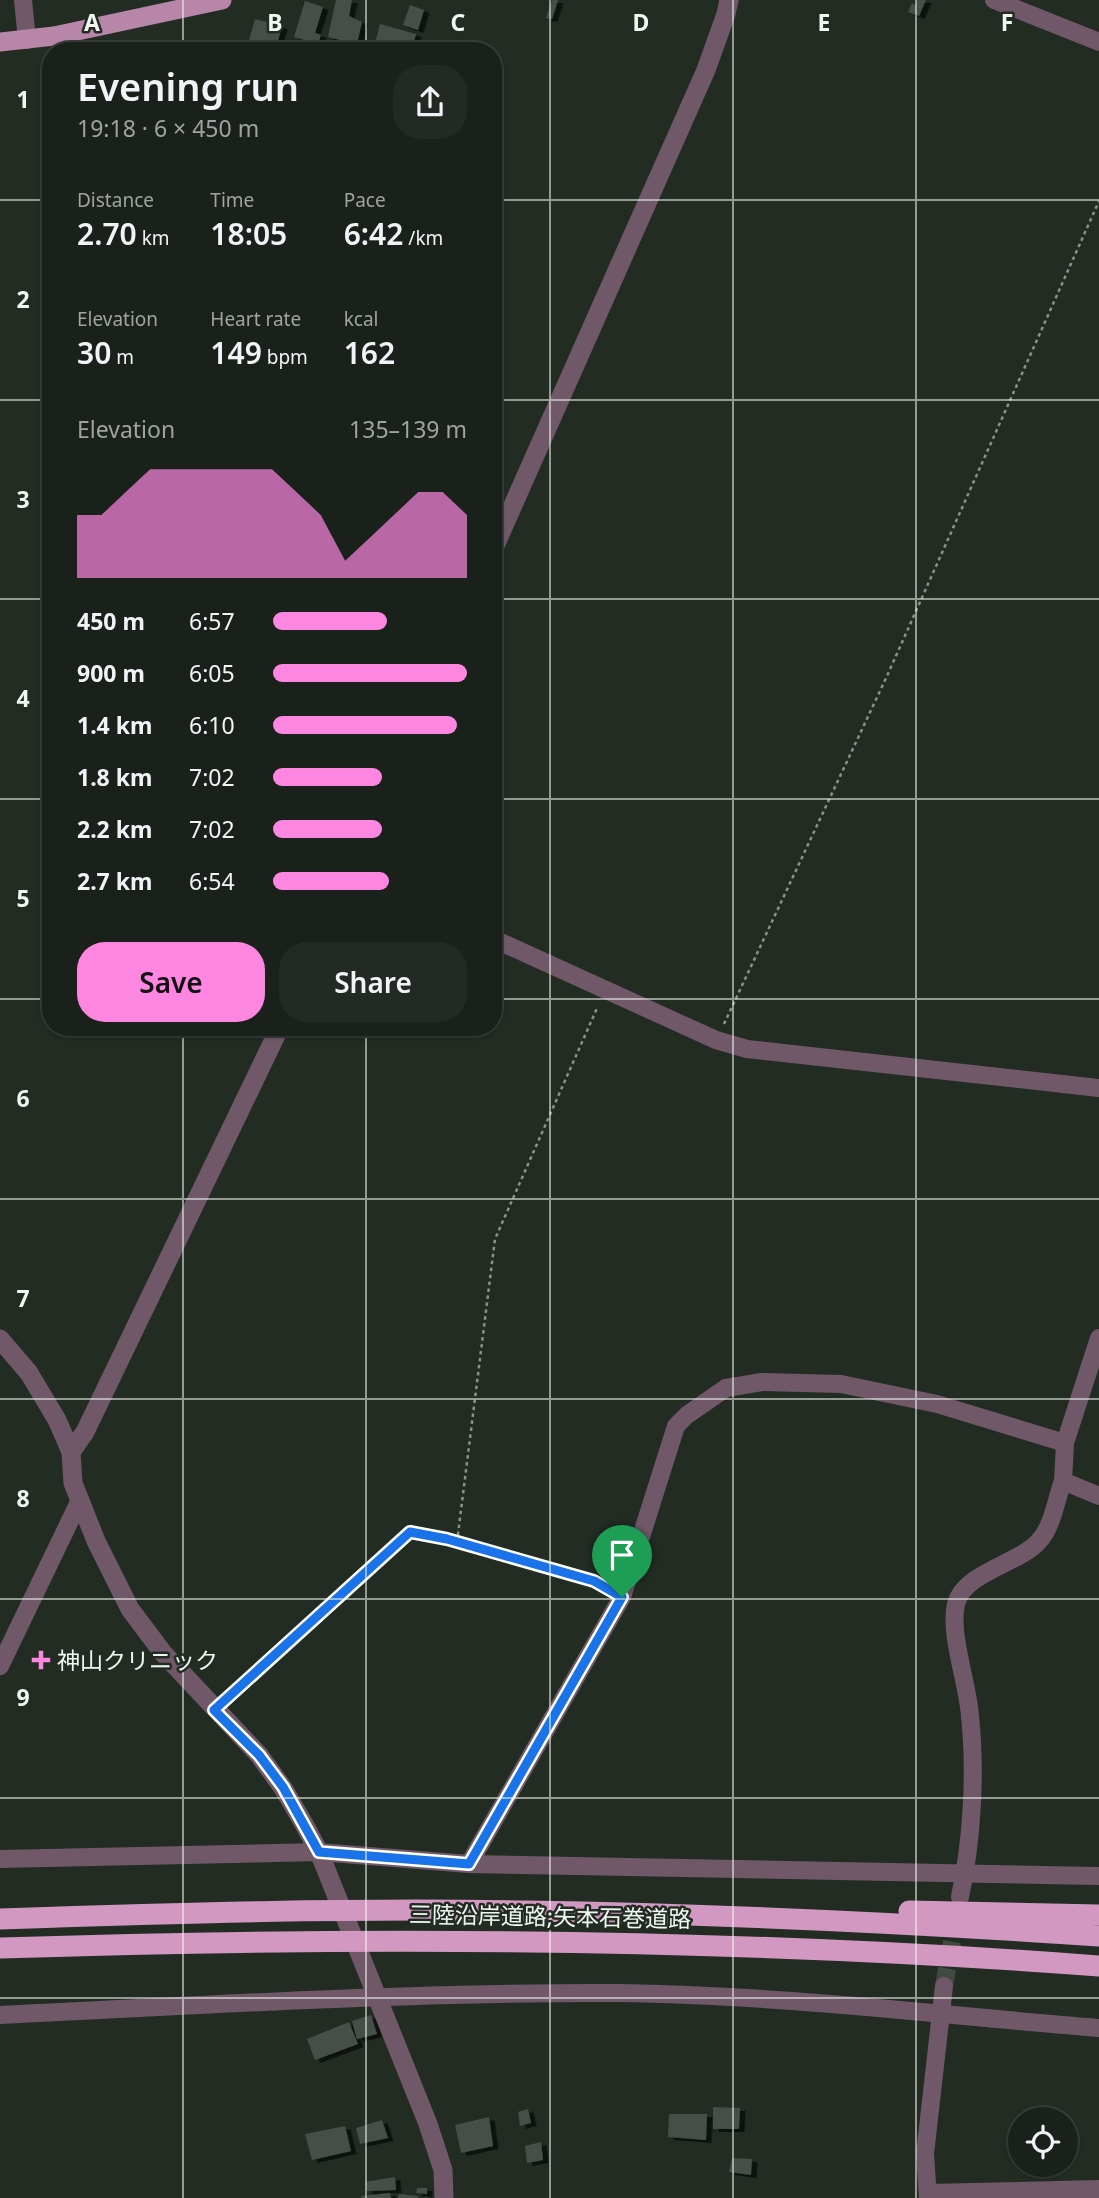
<!DOCTYPE html>
<meta charset="utf-8">
<style>
body{margin:0;font-family:"Noto Sans","Noto Sans JP",sans-serif;background:#232923;color:#f1f3f6;height:100vh;display:flex;flex-direction:column;font-size:26px;white-space:nowrap}
*{box-sizing:border-box;margin:0}
p{font-size:23px;color:#9fa3a2}
.icon{flex:none;width:38px;height:38px;fill:none;stroke:currentColor;stroke-width:2;stroke-linecap:round;stroke-linejoin:round}
.map{position:relative;flex:1;overflow:hidden}
.drawer{position:absolute;left:42px;top:42px;width:460px;height:994px;display:flex;flex-direction:column;background:#1a211a;border-radius:28px;box-shadow:0 2px 5px #0004,0 0 0 2px #383e39}
.drawer>*{flex:none}
.tools{position:absolute;left:1008px;top:2107px;display:grid;gap:14px}
.tools a{display:grid;place-items:center;width:70px;height:70px;border-radius:50%;background:#1a211a;box-shadow:0 2px 5px #0004,0 0 0 2px #383e39;font-size:35px}
.pin{position:absolute;display:grid;place-items:center;width:60px;height:60px;color:#fff;margin:-72px -30px;border-radius:50% 50% 50% 0;rotate:-45deg;box-shadow:0 0 7px #0007}
.pin .icon{rotate:45deg}
.round{display:grid;place-items:center;flex:none;width:74px;height:74px;border-radius:28px;background:#232923}
.head{display:flex;align-items:center;justify-content:space-between;height:119px;padding:0 35px}
h1{font-size:38px;font-weight:600;line-height:52px}
.stats{display:grid;grid-template-columns:repeat(3,1fr);gap:10px;height:119px;padding:7px 35px}
.stats div{display:grid;align-content:center}
.stats b{font-size:30px;font-weight:600}
.stats small{font-size:19px;font-weight:400}
.stats p{font-size:19px}
.chart{height:196px;padding:14px 35px}
.chart p{display:flex;justify-content:space-between}
.chart svg{width:100%;height:126px;margin-top:7px;fill:#fd86e1;opacity:.7}
.primary-button{display:flex;gap:14px;margin-top:auto;padding:14px 35px}
.primary-button a{flex:1;height:80px;border-radius:28px;background:#fd86e1;color:#111;font-size:28px;font-weight:600;line-height:80px;text-align:center}
.primary-button a+a{background:#232923;color:#f1f3f6}
ul{padding:0 35px;list-style:none;font-size:23px}
li{display:grid;grid-template-columns:112px 84px 1fr;align-items:center;height:52px}
li i{height:18px;border-radius:9px;background:#fd86e1}
.map>svg:first-child{display:block}
.building{fill:#455046;filter:url(#shadow)}
.lines{fill:none;stroke-linecap:round;stroke-linejoin:round}
.minor-tunnel{stroke:#414a42;stroke-width:18;stroke-dasharray:18 9;stroke-linecap:butt}
.path{stroke:#8a928b;stroke-width:2.5;stroke-dasharray:3.5 3.5;stroke-linecap:butt}
.minor{stroke:#705869;stroke-width:18}
.tertiary{stroke:#705869;stroke-width:19}
.primary{stroke:#b786a9;stroke-width:19}
.motorway{stroke:#d298c2;stroke-width:21}
.route-casing{stroke:#fff;stroke-width:14}
.route{stroke:#1a73e8;stroke-width:9}
.grid{fill:none;stroke:#f0f7f1;stroke-width:2;stroke-opacity:0.55}
.poi-dot{fill:#fd86e1;stroke:#222c23;stroke-width:2.5}
.labels{text-anchor:middle;dominant-baseline:central;stroke-width:5;stroke-linejoin:round;paint-order:stroke}
.poi-label{font-size:23px;fill:#f0f7f1;stroke:#222c23;text-anchor:start}
.street-label{font-size:23px;fill:#f0f7f1;stroke:#222c23}
.grid-label{font-size:23px;text-anchor:middle;font-weight:bold;fill:#f0f7f1;stroke:#222c23;stroke-width:5;stroke-linejoin:round;paint-order:stroke}
</style>
<div class="map">
<svg width="1099" height="2198" viewBox="0 0 1099 2198">
<defs>
<filter id="shadow"><feDropShadow dx="5.5" dy="3" stdDeviation="0" flood-color="#0009"/></filter>
</defs>
<rect width="100%" height="100%" fill="#222c23"/>
<g class="building">
<path d="M336,0H352L349,16L362,22L357,44L328,37Z"/>
<path d="M552,0H558L552,19L546,18Z"/>
<path d="M917,0H926L919,16L908,12L912,3L915,5Z"/>
<path d="M305,1L323,7L315,33L321,35L318,44L294,37Z"/>
<path d="M410,5L424,10L418,30L403,25Z"/>
<path d="M255,19L282,26L275,51H246Z"/>
<path d="M380,24L416,34L412,51H389L374,47Z"/>
<path d="M231,40L246,44L244,51H228Z"/>
<path d="M371,2015L377,2034L357,2039L352,2021Z"/>
<path d="M349,2022L358,2044L315,2060L307,2039Z"/>
<path d="M713,2107L740,2108L739,2129H713Z"/>
<path d="M528,2109L531,2123L520,2126L518,2112Z"/>
<path d="M669,2114H707L706,2140L668,2137Z"/>
<path d="M489,2117L493,2146L461,2153L455,2125Z"/>
<path d="M382,2120L388,2138L360,2144L356,2128Z"/>
<path d="M345,2126L351,2151L312,2160L305,2134Z"/>
<path d="M541,2142L543,2160L527,2163L525,2146Z"/>
<path d="M732,2158L752,2159L751,2175L729,2172Z"/>
<path d="M395,2177L396,2190L367,2191L365,2182Z"/>
<path d="M417,2188H427V2194L416,2193Z"/>
<path d="M390,2193L391,2198H362L361,2196Z"/>
<path d="M399,2194L418,2196V2198H398Z"/>
</g>
<g class="lines">
<path class="minor-tunnel" d="M944,1986L957,1915"/>
<g class="path">
<path d="M724,1024L887,676L1099,201"/>
<path d="M457,1542L495,1239L598,1006"/>
<path d="M228,1698L410,1532C452,1541 494,1553 536,1564C560,1571 585,1576 607,1589"/>
</g>
<g class="minor">
<path d="M23,0L27,40"/>
<path d="M994,0L1099,42"/>
<path d="M494,939L716,1040L747,1049L1099,1088"/>
<path d="M1063,1481L1065,1443L1099,1338"/>
<path d="M0,1666L80,1500"/>
<path d="M0,1859L319,1852L469,1864L1099,1876"/>
<path d="M469,1864L622,1597L676,1426L687,1415L726,1388L762,1382L841,1384L937,1404L1065,1443"/>
<path d="M960,1897C972,1841 976,1773 970,1716C968,1684 949,1634 956,1604C964,1572 1019,1564 1039,1541C1053,1526 1056,1499 1063,1481L1099,1496"/>
<path d="M0,2015C206,2005 413,1992 619,1993C780,1995 939,2015 1099,2028"/>
<path d="M928,2193L1099,2189"/>
<path d="M928,2198L925,2154L944,1986"/>
</g>
<g class="tertiary">
<path d="M494,548L706,70L726,14L729,0"/>
<path d="M0,1339L29,1373L57,1420L71,1452L73,1483L96,1541L130,1609L163,1653L259,1755L283,1788L304,1824L319,1852L428,2124L443,2170L444,2198"/>
<path d="M71,1452L85,1432L280,1027"/>
</g>
<path class="primary" d="M0,42L54,36L222,0"/>
<g class="motorway">
<path d="M909,1911L1099,1915"/>
<path d="M0,1919C175,1913 350,1908 525,1911C716,1914 908,1923 1099,1936"/>
<path d="M0,1948C367,1936 733,1938 1099,1966"/>
</g>
</g>
<g class="lines">
<defs>
<path id="route" d="M410,1532L447,1539L594,1581L622,1597L469,1864L319,1852L283,1787L259,1755L214,1710Z"/>
</defs>
<use href="#route" class="route-casing"/>
<use href="#route" class="route"/>
</g>
<path class="grid" d="M183,0V51M366,0V51M550,0V2198M733,0V2198M916,0V2198M0,200H51M494,200H1099M0,400H51M494,400H1099M0,599H51M494,599H1099M0,799H51M494,799H1099M0,999H51M494,999H1099M183,1027V2198M366,1027V2198M0,1199H1099M0,1399H1099M0,1599H1099M0,1798H1099M0,1998H1099"/>
<path class="poi-dot" d="M37.5 1649.5h7v7h7v7h-7v7h-7v-7h-7v-7h7z"/>
<g class="labels">
<g class="poi-label">
<text x="57" y="1660">神山クリニック</text>
</g>
<g class="street-label">
<text transform="translate(550 1916) rotate(1)">三陸沿岸道路;矢本石巻道路</text>
</g>
</g>
<g class="grid-label">
<text x="92" y="31">A</text>
<text x="275" y="31">B</text>
<text x="458" y="31">C</text>
<text x="641" y="31">D</text>
<text x="824" y="31">E</text>
<text x="1007" y="31">F</text>
<text x="23" y="108">1</text>
<text x="23" y="308">2</text>
<text x="23" y="508">3</text>
<text x="23" y="707">4</text>
<text x="23" y="907">5</text>
<text x="23" y="1107">6</text>
<text x="23" y="1307">7</text>
<text x="23" y="1507">8</text>
<text x="23" y="1706">9</text>
</g>
</svg>
<div class="tools">
<a><svg class="icon" aria-label="locate" viewBox="0 0 24 24"><circle cx="12" cy="12" r="6"/><path d="M12 2v4M12 18v4M2 12h4M18 12h4"/></svg></a>
</div>
<div class="pin" style="left:622px;top:1597px;background:#1e9e55"><svg class="icon" aria-label="arrive" viewBox="0 0 24 24"><path d="M6 21V4h12l-3 4 3 4H6"/></svg></div>
<section class="drawer">
<div class="head"><div><h1>Evening run</h1><p>19:18 · 6 × 450 m</p></div><a class="round"><svg class="icon" aria-label="share" viewBox="0 0 24 24"><path d="M12 15V3M7 8l5-5 5 5M5 13v7h14v-7"/></svg></a></div>
<div class="stats">
<div><p>Distance</p><b>2.70<small> km</small></b></div>
<div><p>Time</p><b>18:05</b></div>
<div><p>Pace</p><b>6:42<small> /km</small></b></div>
</div>
<div class="stats">
<div><p>Elevation</p><b>30<small> m</small></b></div>
<div><p>Heart rate</p><b>149<small> bpm</small></b></div>
<div><p>kcal</p><b>162</b></div>
</div>
<div class="chart"><p><span>Elevation</span>135–139 m</p>
<svg viewBox="0 0 160 44" preserveAspectRatio="none"><path d="M0 44V22L10 22L20 14L30 6L40 6L50 6L60 6L70 6L80 6L90 14L100 22L110 38L120 30L130 22L140 14L150 14L160 22V44z"/></svg>
</div>
<ul>
<li><b>450 m</b>6:57<i style="width:59%"></i></li>
<li><b>900 m</b>6:05<i style="width:100%"></i></li>
<li><b>1.4 km</b>6:10<i style="width:95%"></i></li>
<li><b>1.8 km</b>7:02<i style="width:56%"></i></li>
<li><b>2.2 km</b>7:02<i style="width:56%"></i></li>
<li><b>2.7 km</b>6:54<i style="width:60%"></i></li>
</ul>
<div class="primary-button"><a>Save</a><a>Share</a></div>
</section>
</div>
